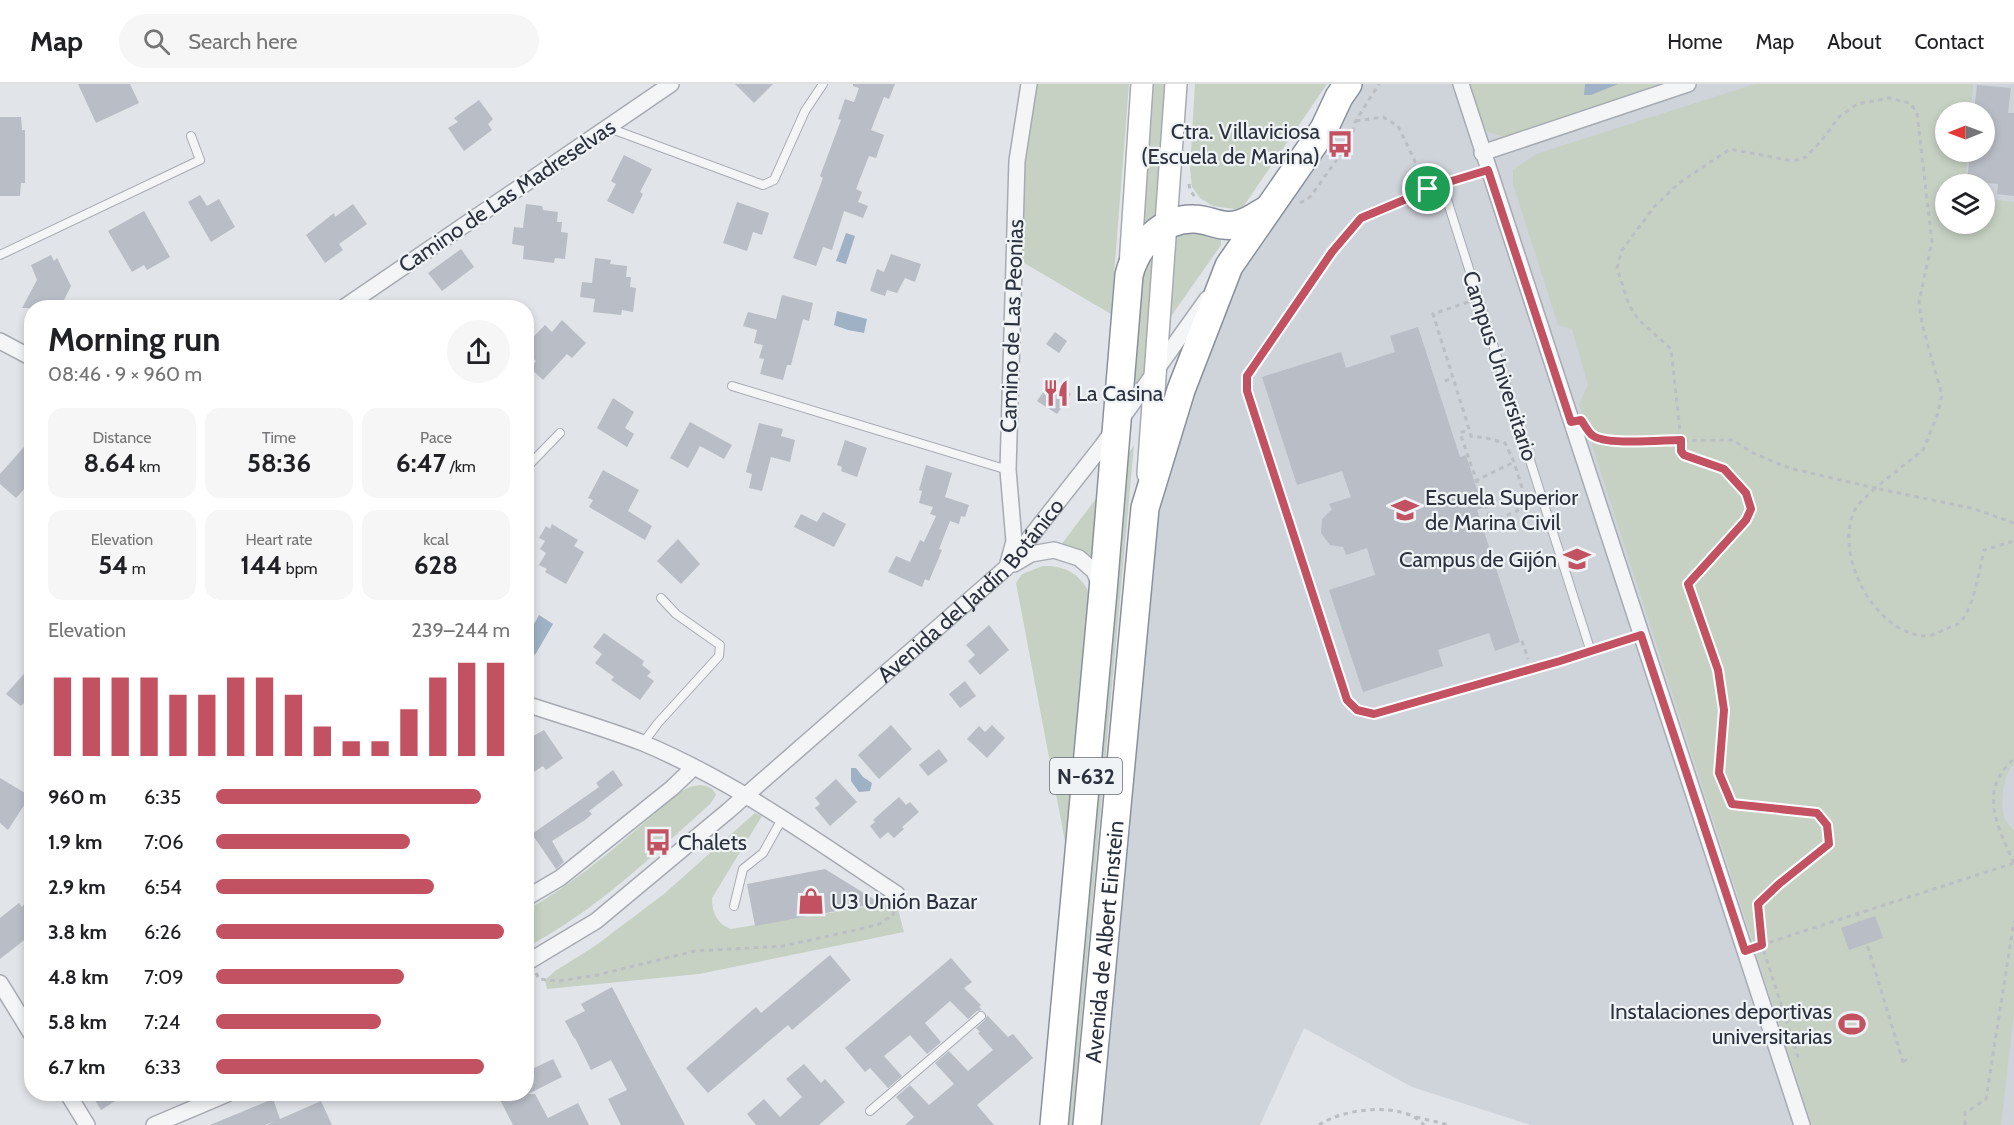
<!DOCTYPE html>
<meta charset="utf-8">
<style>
body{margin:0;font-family:Cabin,sans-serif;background:#f6f6f6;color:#202124;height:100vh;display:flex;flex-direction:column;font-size:22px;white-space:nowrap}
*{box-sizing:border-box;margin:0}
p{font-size:20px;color:#757577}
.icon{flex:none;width:33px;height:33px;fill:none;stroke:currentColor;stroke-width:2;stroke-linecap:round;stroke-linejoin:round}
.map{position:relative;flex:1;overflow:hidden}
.sheet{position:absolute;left:24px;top:216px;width:510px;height:801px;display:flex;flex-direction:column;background:#fff;border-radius:24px;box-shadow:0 3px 9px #0003}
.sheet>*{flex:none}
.needle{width:39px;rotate:269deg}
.controls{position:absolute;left:1935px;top:18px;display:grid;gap:12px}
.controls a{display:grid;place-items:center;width:60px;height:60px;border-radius:50%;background:#fff;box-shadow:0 3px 9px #0003;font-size:30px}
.pin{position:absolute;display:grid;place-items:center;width:51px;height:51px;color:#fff;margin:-26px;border:3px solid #fff;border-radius:50%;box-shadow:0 2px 6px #0007}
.round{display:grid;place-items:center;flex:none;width:63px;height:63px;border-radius:32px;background:#f6f6f6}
.overview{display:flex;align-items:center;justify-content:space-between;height:102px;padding:0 24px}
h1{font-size:33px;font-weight:800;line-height:45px}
.metrics{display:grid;grid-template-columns:repeat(3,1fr);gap:9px;height:102px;padding:6px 24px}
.metrics div{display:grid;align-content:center;border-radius:15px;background:#f6f6f6;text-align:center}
.metrics b{font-size:26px;font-weight:800}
.metrics small{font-size:16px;font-weight:400}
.metrics p{font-size:16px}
.chart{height:168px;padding:12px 24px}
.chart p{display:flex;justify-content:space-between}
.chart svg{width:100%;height:108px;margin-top:6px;stroke:#c25261;stroke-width:6}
ul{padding:0 24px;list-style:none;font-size:20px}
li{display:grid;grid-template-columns:96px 72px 1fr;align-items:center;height:45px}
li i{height:15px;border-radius:8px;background:#c25261}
header{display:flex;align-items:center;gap:36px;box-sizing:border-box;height:84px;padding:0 30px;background:#fff;border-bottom:2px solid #e0e0e0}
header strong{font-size:28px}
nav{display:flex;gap:33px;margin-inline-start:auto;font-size:21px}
.search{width:420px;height:54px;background:#f6f6f6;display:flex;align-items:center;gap:15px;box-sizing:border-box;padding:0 21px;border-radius:33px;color:#757577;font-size:22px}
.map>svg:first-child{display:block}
.built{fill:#cfd3da;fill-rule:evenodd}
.green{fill:#c6d1c3}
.water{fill:#9fb1c5}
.building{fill:#b9bdc5}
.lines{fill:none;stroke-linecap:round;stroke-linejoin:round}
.lane-casing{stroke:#a7abb2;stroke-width:10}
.street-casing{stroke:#a7abb2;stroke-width:18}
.secondary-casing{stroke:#a7abb2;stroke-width:24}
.highway-casing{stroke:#8a919e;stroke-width:30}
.path{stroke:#bbbec3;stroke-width:3;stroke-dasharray:4.5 4.5;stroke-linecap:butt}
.lane{stroke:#f3f5f7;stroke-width:8}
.street{stroke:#f3f5f7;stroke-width:15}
.secondary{stroke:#fff;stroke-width:21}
.highway{stroke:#fff;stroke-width:27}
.route-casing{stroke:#fff;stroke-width:12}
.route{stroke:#c25261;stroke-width:8}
.labels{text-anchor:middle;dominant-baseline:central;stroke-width:4.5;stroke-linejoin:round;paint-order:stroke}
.shield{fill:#f0f3f6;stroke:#666c75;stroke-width:1.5}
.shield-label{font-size:21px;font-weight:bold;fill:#2b323e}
.poi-label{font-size:22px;fill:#2b323e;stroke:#f0f3f6;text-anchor:start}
.street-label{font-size:22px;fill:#2b323e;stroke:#f0f3f6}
</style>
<header>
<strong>Map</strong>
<div class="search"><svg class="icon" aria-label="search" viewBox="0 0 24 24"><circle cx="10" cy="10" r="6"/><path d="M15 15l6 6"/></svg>Search here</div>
<nav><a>Home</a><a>Map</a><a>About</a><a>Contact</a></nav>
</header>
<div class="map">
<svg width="2014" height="1041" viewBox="0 0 2014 1041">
<rect width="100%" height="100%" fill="#e1e4e8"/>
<path class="built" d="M1363,0H2014V1041H1531L1412,1003L1304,944L1260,1041H1087L1145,424L1229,182ZM1946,28H1984V68H1946ZM1946,100H1984V140H1946Z"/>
<g class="green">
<path d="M1035,0H1129L1111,230L1019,176L1021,88Z"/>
<path d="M1142,0H1176L1156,288L1116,343Z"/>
<path d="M1195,0H1327L1241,126L1213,122L1200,114L1192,103L1190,85Z"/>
<path d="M1461,0H1688L1518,57L1488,48L1470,31Z"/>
<path d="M1755,0H1973L1971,28H1946V68H1968L1965,100H1946V140H1984L1985,113L1995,116L2014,118V680C2003,690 1999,721 2005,735C2006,738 2011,743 2014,746V928L2001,1041H1812L1579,321L1588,301L1572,245L1558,241L1513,100V86L1536,70Z"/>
<path d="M1173,144L1221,149V161L1167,238Z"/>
<path d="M1134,361L1072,1041H1064L1125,375Z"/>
<path d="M1104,404L1097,480L1061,461Z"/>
<path d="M1043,482C1065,481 1080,490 1090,510L1067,768L1016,499L1022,490Z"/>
<path d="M700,701C707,702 713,703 716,711L710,720C651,773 598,825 527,863V826C582,795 630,751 678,709L690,703Z"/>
<path d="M755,729L762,732L712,814C712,829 717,840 731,845L896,818L904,848L699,890L547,905L545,896L555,887L595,862L664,810Z"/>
</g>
<g class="water">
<path d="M1585,0H1618L1591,11H1584Z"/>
<path d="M846,149L855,152L846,180L836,177Z"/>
<path d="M837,227L867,235L864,249L848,246L834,241Z"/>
<path d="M539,531L553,540L535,571L527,565V553Z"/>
<path d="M851,684H856L863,693L872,699L870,707L859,708L851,697Z"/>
</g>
<g class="building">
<path d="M78,0H130L139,19L96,39Z"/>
<path d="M735,0H773L754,19Z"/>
<path d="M853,0H895L889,15L884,13L871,46L884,51L876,74L869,72L856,105L862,108L858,118L868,122L863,134L844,127L832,166L823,163L816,182L793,174L823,94L820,92L841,36L838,35L845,15L854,18L859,4L853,2Z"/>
<path d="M1977,1L2011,4L2008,29H2014V112L1997,110L1998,100L1967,97L1970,68H1984V28H1974Z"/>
<path d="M479,16L493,35L488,40L492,46L464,67L448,44L458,38L454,34Z"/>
<path d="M0,33H21L22,46H25V99H21L20,112H0Z"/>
<path d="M624,71L652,85L640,108L643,110L633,130L607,117L616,100L611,97Z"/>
<path d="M200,111L207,122L219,115L235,143L211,158L188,118Z"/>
<path d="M737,118L769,129L762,151L753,148L747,167L723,159Z"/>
<path d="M353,120L367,140L339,160L343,166L325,179L306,151L334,129L335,133Z"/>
<path d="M526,120L542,122L543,126L558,128L557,138H562L561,148L568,149L565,175L555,174L554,179L523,175L524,162L512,160L514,143L523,144Z"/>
<path d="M144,127L170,173L147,186L144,181L132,188L108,147Z"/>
<path d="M461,165L474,183L442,207L428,189Z"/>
<path d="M891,170L921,180L915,198L905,194L897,209L887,206L885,212L870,207L877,185L884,188Z"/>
<path d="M51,171L54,177L57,174L71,202L60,224H22L37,196L31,181Z"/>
<path d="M595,174L611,176L610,180L627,182L626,193H631L630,203L636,204L633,228L622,226L621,231L593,228L595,215L580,213L582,198L592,199Z"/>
<path d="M782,211L813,219L809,237L803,235L791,281H787L783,296L760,290L764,275L759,274L763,261L754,259L757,246L743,242L748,228L776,235Z"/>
<path d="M562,236L586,259L572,274L567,270L543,296L530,284L536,277L526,268V260L545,241L552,248Z"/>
<path d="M1418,243L1460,373L1466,371L1483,424L1477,426L1520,558L1495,567L1489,549L1438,566L1443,582L1363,608L1329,506L1375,491L1367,464L1346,471L1343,463L1330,461L1321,449L1322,435L1332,425L1329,420L1351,413L1342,387L1297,401L1262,293L1341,268L1346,284L1395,268L1390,252Z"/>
<path d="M1055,248L1067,257L1059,269L1046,260Z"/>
<path d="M1051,297L1071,310L1057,330L1037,317Z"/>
<path d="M613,314L634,328L625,344L634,350L627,363L597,344Z"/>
<path d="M690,338L732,361L724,375L700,362L688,384L670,374Z"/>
<path d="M759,339L783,345L781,352L795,356L790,378L771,373L762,407L749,404L752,390L746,388Z"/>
<path d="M845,356L867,364L857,393L841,387L842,383L837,381Z"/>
<path d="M24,363L32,370V410L25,404L16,414L0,400V390Z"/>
<path d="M926,381L952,389L945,413L969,421L965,433L961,432L959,440L950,437L939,465L942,466L929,497L925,495L922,503L888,488L896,472L910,478L920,456L924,458L936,432L930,430L933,423L919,419L922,407L919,406Z"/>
<path d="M603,386L639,406L628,427L652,442L645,456L589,423L593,416L588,414Z"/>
<path d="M823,428L846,440L834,463L794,443L801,430L817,438Z"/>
<path d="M552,440L578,456L574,462L584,468L566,500L545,488L547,485L539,481L546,469L540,465L545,457L539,454L546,442L550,445Z"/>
<path d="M678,455L700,480L681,500L657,477Z"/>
<path d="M989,541L1009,566L980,591L968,577L975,571L966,561Z"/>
<path d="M604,549L644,577L642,581L651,588L647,592L654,597L640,616L611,596L614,593L595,579L602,570L593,563Z"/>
<path d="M32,581V624L25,618L21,622L6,610Z"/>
<path d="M965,597L976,612L960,624L949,610Z"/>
<path d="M891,641L912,665L879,695L858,671Z"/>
<path d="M992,641L1005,654L987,674L967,655L979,642L985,648Z"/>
<path d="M544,646L563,674L546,686L543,682L526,693V656Z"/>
<path d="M939,665L948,677L928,692L919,681Z"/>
<path d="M613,686L623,701L589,727L592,730L585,736L552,757L564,778L556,785L532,750L599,703L596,699Z"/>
<path d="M0,694L30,712L8,746L0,739Z"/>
<path d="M836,695L857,718L830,742L815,724L820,720L815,714Z"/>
<path d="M899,713L906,721L910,718L919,728L902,743L904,745L894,754L888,748L880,755L870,742L875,738L873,736Z"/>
<path d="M825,785L880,819L755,842L747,800Z"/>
<path d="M32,809V850L0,875V834L19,819L22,823Z"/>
<path d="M1875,832L1883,854L1849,866L1841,844Z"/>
<path d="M830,871L851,896L792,946L788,941L708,1009L686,984L756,923L761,929Z"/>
<path d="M951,874L972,898L964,904L981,921L979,923L982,926L977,927L968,935L950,917L925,939L941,958L927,970L910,951L884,972L902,992L888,1004L870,984L865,988L845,964Z"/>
<path d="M612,903L647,970L685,1041H621L608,1015L627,1006L611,976L591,986L575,954H574L565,937L585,927L581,920Z"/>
<path d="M987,931L1008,953L1013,950L1033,974L977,1021L994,1041H905L914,1033L896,1013L910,1001L929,1021L954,1000L935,979L949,967L968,987L993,966L978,949L980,948L976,944L985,936Z"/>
<path d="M553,975L562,993L528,1010H535L548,1034L578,1019L589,1041H513L497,1010H526V988Z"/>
<path d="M804,980L821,999L825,995L845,1018L819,1041H756L747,1030L764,1015L780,1033L802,1013L786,995Z"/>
<path d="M91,1010H126L101,1026Z"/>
<path d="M273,1015L280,1035L321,1017L332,1041H267L275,1037L265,1041H210Z"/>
</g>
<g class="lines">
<defs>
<g id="lane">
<path d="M609,44L763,101L774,96L805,27L823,0"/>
<path d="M1488,86L1442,100L1361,134L1332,168L1253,281L1247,292V307L1347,616L1357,626L1374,630L1591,568"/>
<path d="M1442,100L1591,568L1641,551"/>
<path d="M0,171L200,76L191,52"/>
<path d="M732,302L1008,386"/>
<path d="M526,384L560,349"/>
<path d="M643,659L658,639L719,572L720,561L676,530L661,514"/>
<path d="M734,822L743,785L763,769L782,735"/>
<path d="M870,1027L981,932"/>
</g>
<g id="street">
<path d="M1461,0L1802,1041"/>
<path d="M1482,69L1688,0"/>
<path d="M343,224L671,0"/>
<path d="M0,257L32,274"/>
<path d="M1008,479L1014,457L1008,386L1017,77L1029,0"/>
<path d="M1014,480L1031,470L1054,466L1079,474L1094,487L1100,501"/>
<path d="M526,620C565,633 605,644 643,659C734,697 815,756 897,810"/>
<path d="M526,814L560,794L672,704L693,684"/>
<path id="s1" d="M526,879L596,837L728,727L1006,484L1102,362L1207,215"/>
<path d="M0,899L32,951"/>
<path d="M68,1010L87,1041"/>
<path d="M154,1041L227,1010"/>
</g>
<g id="secondary">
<path d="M1130,182L1142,0"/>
<path d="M1148,390L1176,0"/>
</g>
<g id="highway">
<path d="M1054,1041L1103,507L1129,191C1136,163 1161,134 1194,135C1210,135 1220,145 1239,140C1249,138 1259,130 1268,125"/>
<path id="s2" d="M1087,1041L1145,424L1181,306L1229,182L1324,45L1339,13L1348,0"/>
</g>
</defs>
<use href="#lane" class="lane-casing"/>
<use href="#street" class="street-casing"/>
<use href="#secondary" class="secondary-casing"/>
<use href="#highway" class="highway-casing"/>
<g class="path">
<path d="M1356,37L1383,33L1398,42L1424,96"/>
<path d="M1189,100L1190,106L1195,113"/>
<path d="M1300,119L1310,113L1351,56L1355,38L1379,0"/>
<path d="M1468,218L1433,230L1469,345L1471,352L1486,354L1505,359L1514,378L1524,410L1517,427L1491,438L1460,349L1469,345"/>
<path d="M1445,297L1453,294"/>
<path d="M1594,352L1606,356L1627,357L1733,356L1753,369L1789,384L1875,404L1923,366L1937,332L1942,311L1922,240L1919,218L1932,158L1917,29L1910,19L1889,14L1857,20L1839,33L1822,56L1806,73L1793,77L1730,65L1679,99L1654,123L1622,166L1617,184L1629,221L1638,235L1671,265L1681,356V367L1684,371L1724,385L1746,409L1751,425L1746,436L1688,500L1718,586L1724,626L1718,689L1732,720L1817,729L1827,741L1829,760L1779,800L1758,820L1762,861L1799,976"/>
<path d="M1475,397L1514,378"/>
<path d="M2014,439L1975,425L1875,404C1869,411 1857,419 1854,428C1834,472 1875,549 1925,552C1931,553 1940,547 1946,545C1950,543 1956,542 1959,539C1973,528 1980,483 1984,466L2014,457"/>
<path d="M1522,557L1528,575"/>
<path d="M2014,779C1998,743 1977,707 2014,675"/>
<path d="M1857,828L1904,981"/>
<path d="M1761,861L2014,779"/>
<path d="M536,889L539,895L559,897L597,891L695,867L783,862L856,846L879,840L893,831L895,823"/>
<path d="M1903,977L1912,974"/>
<path d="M1416,1033L1449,1041"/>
<path d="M1319,1041C1343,1024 1404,1017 1424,1041"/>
<path d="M1965,1041V1029L1986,1015L2014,837"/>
</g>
<use href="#lane" class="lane"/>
<use href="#street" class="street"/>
<use href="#secondary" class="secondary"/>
<use href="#highway" class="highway"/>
</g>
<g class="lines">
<defs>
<path id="route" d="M1488,86L1571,338L1581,336C1584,340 1588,348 1592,351C1605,362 1663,356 1681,356V367L1684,371L1724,385L1746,409L1751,425L1746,436L1688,500L1718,586L1724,626L1719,689L1732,720L1817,729L1827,741L1829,760L1779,800L1758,820L1762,861L1745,867L1641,551L1560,577L1374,630L1357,626L1347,616L1247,307V292L1332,168L1361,134L1442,100Z"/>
</defs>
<use href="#route" class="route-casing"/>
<use href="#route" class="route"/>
</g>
<defs>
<symbol id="bus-bare" viewBox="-9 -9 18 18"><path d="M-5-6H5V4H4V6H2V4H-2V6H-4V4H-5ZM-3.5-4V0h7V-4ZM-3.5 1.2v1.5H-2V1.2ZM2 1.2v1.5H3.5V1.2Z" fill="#c25261" stroke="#f0f3f6" stroke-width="2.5" paint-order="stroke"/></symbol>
<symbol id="restaurant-bare" viewBox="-9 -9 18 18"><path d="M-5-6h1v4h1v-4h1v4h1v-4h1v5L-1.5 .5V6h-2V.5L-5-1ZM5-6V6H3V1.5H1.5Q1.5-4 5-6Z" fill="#c25261" stroke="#f0f3f6" stroke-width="2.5" paint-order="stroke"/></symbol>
<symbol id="university-bare" viewBox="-9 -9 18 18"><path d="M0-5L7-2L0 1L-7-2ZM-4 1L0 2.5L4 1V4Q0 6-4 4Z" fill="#c25261" stroke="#f0f3f6" stroke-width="2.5" paint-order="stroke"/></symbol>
<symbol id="shop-bare" viewBox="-9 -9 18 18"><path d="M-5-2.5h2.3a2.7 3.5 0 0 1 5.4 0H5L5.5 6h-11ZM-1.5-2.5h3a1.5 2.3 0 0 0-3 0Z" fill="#c25261" stroke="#f0f3f6" stroke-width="2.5" paint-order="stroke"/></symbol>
<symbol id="stadium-bare" viewBox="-9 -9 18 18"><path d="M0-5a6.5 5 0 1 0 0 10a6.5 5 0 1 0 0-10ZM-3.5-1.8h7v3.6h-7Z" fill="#c25261" stroke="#f0f3f6" stroke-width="2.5" paint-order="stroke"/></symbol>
</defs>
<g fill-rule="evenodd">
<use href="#bus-bare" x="1321" y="41" width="38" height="38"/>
<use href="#restaurant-bare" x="1037" y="290" width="38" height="38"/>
<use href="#university-bare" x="1386" y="407" width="38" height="38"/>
<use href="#university-bare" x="1558" y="456" width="38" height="38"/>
<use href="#bus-bare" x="639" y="739" width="38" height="38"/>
<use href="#shop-bare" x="792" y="798" width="38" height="38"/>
<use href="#stadium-bare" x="1833" y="921" width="38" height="38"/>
</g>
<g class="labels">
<rect class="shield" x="1050" y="674" width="72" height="36" rx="4.5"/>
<g class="shield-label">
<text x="1086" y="692">N-632</text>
</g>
<g class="poi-label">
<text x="1320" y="47" text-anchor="end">Ctra. Villaviciosa<tspan x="1320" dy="25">(Escuela de Marina)</tspan></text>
<text x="1076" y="309">La Casina</text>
<text x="1425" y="413">Escuela Superior<tspan x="1425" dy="25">de Marina Civil</tspan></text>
<text x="1557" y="475" text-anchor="end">Campus de Gijón</text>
<text x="678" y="758">Chalets</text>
<text x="831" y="817">U3 Unión Bazar</text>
<text x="1832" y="927" text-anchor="end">Instalaciones deportivas<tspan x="1832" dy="25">universitarias</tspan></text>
</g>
<g class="street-label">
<text transform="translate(507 112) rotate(-34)">Camino de Las Madreselvas</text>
<text transform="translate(1012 242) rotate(-88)">Camino de Las Peonias</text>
<text transform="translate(1500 282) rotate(72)">Campus Universitario</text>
<text stroke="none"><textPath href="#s1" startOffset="582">Avenida del Jardín Botánico</textPath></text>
<text stroke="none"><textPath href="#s2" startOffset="184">Avenida de Albert Einstein</textPath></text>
</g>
</g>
</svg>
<div class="controls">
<a><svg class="needle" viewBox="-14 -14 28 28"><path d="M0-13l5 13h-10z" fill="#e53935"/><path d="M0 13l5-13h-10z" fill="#757577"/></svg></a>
<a><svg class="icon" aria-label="layers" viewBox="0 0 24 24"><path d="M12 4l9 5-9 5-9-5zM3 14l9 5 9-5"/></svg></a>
</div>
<div class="pin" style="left:1428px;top:105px;background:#1e9e55"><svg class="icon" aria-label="arrive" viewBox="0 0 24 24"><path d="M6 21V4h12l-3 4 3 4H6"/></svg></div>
<section class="sheet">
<div class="overview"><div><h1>Morning run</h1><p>08:46 · 9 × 960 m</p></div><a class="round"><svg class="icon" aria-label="share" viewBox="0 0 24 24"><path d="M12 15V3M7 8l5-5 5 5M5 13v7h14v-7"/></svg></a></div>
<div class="metrics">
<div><p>Distance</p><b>8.64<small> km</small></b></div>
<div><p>Time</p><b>58:36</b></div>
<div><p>Pace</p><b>6:47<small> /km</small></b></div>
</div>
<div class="metrics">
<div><p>Elevation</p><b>54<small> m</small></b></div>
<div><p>Heart rate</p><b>144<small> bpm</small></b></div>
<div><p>kcal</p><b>628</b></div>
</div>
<div class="chart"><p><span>Elevation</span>239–244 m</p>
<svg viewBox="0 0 160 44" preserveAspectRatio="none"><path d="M5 44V12M15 44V12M25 44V12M35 44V12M45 44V19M55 44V19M65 44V12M75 44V12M85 44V19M95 44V32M105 44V38M115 44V38M125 44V25M135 44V12M145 44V6M155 44V6"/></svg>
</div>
<ul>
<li><b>960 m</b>6:35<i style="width:90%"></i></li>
<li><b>1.9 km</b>7:06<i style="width:66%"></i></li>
<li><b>2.9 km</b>6:54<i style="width:74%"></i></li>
<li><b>3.8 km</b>6:26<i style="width:98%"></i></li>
<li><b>4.8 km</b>7:09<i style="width:64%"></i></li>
<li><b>5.8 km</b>7:24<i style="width:56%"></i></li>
<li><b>6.7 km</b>6:33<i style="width:91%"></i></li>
</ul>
</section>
</div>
